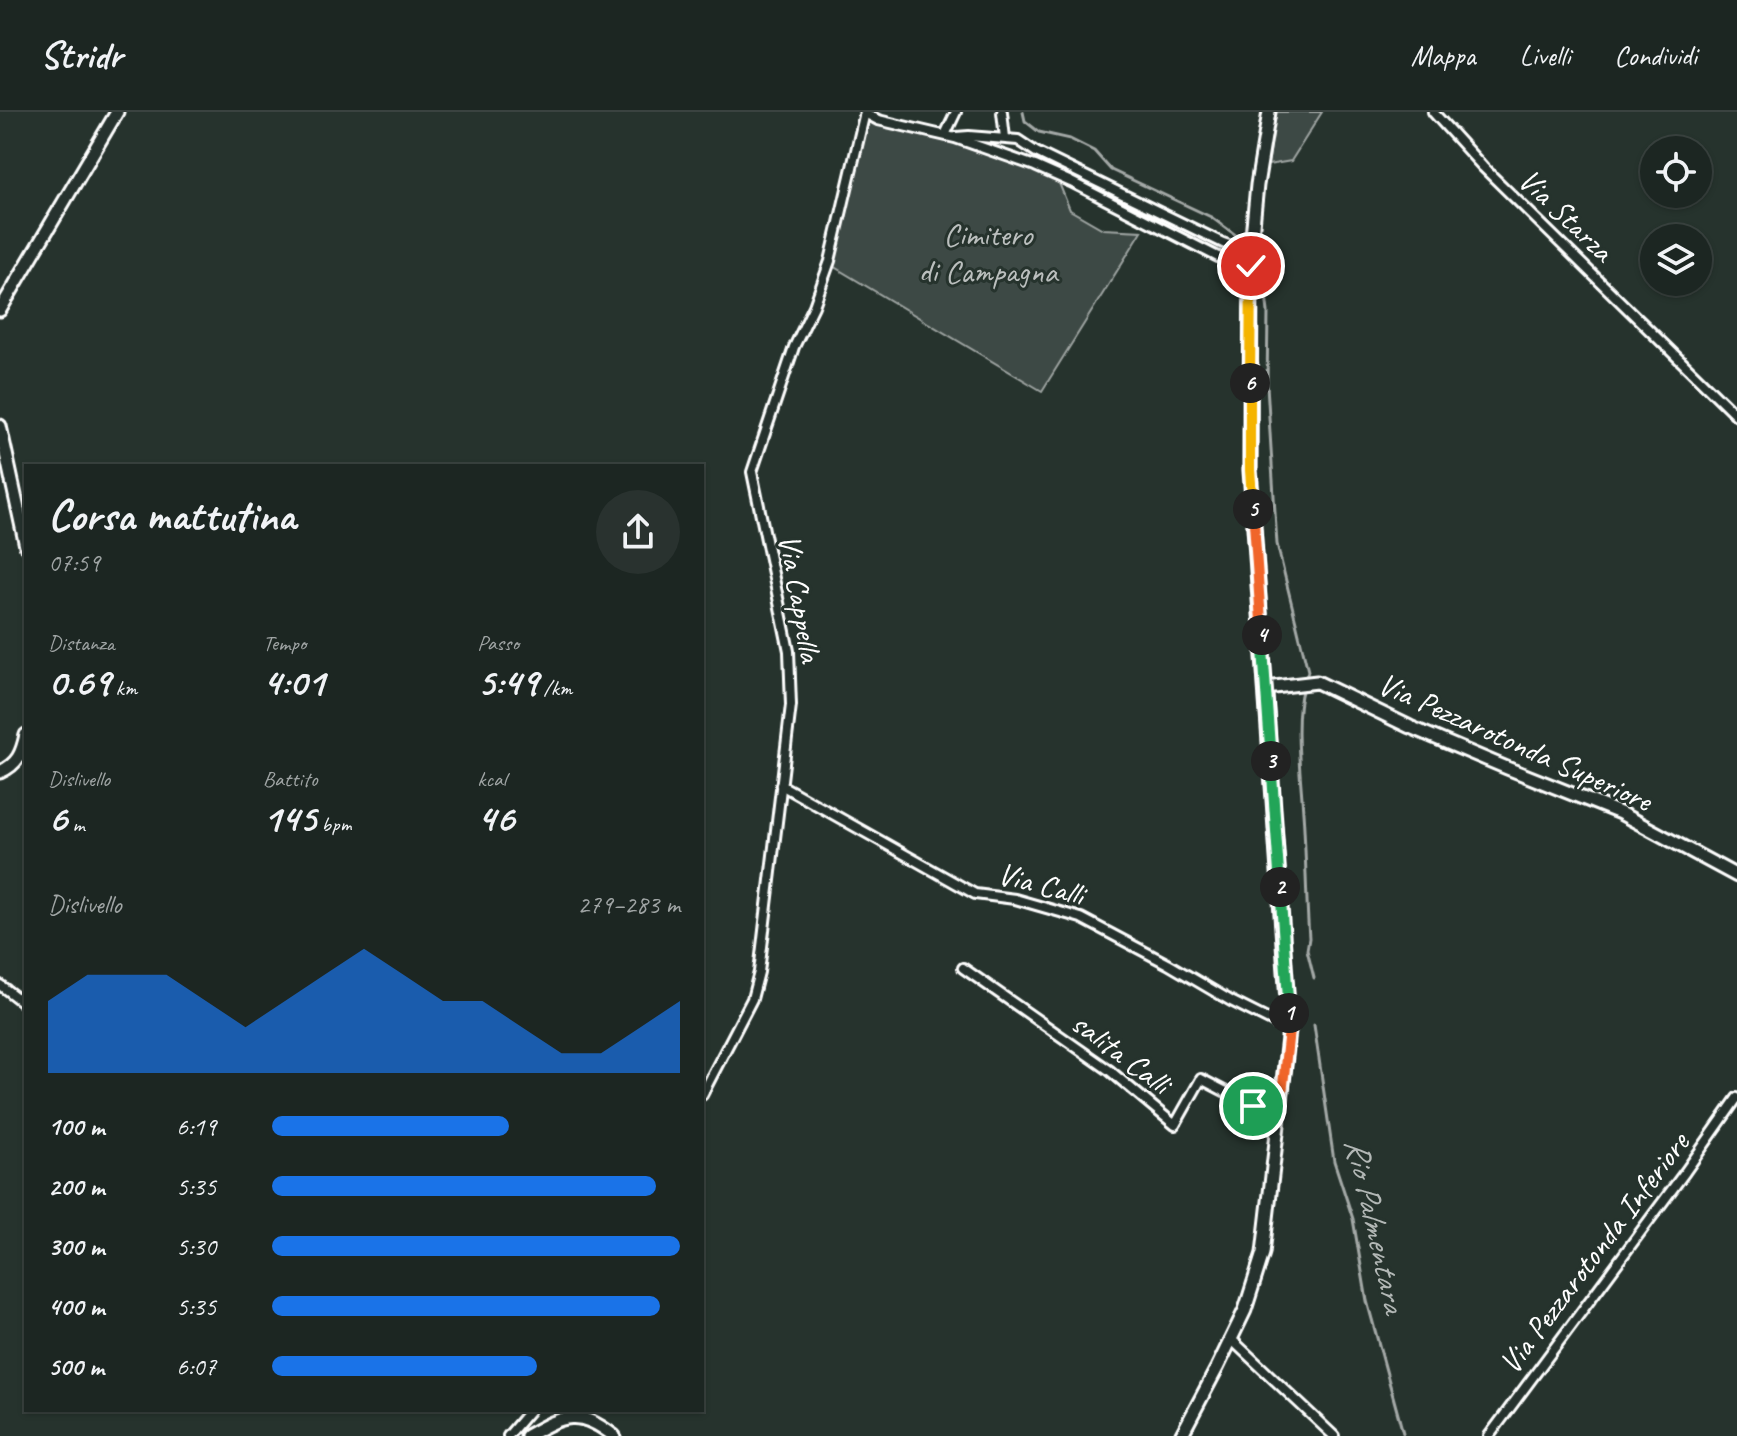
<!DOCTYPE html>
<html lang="it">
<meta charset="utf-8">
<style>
body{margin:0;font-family:Caveat,sans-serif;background:#29322f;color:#f1f3f6;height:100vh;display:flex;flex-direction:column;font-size:30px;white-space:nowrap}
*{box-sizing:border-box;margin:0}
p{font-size:26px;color:#a0a5a5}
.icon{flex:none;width:44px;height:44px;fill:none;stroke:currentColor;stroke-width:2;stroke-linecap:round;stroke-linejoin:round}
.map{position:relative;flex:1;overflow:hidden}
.sheet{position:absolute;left:24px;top:352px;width:680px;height:948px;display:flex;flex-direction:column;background:#1c2622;border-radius:0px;box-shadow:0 2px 6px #0004,0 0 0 2px #3a4340}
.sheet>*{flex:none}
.fabs{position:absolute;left:1640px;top:24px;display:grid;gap:16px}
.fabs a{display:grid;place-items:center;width:72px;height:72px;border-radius:50%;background:#1c2622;box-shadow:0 2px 6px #0004,0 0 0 2px #3a4340;font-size:40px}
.pin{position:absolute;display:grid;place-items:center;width:68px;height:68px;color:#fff;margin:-34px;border:4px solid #fff;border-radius:50%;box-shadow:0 2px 8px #0007}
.km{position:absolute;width:40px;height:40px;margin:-20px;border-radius:50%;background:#222;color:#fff;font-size:22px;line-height:40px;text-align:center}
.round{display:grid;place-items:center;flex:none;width:84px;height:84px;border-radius:42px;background:#29322f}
.summary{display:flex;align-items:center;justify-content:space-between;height:136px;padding:0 24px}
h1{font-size:44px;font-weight:600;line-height:60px}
.metrics{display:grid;grid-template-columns:repeat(3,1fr);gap:12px;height:136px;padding:8px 24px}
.metrics div{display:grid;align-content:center}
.metrics b{font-size:40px;font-weight:600}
.metrics small{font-size:22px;font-weight:400}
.metrics p{font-size:22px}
.chart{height:224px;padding:16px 24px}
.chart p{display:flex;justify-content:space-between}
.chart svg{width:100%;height:144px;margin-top:8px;fill:#1a73e8;opacity:.7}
ul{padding:0 24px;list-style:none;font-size:26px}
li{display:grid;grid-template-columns:128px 96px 1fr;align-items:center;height:60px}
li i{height:20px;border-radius:10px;background:#1a73e8}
header{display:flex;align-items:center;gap:48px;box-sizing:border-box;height:112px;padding:0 40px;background:#1c2622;border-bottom:2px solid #3a4340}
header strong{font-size:38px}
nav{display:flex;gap:44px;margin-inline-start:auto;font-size:28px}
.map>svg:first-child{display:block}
.green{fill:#3e4944;stroke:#9ea4a2;stroke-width:2}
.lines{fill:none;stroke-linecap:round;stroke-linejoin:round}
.stream{stroke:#a4a9a7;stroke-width:3}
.street-casing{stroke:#fff;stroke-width:14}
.secondary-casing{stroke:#fff;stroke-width:17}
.street{stroke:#26332d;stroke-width:8}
.secondary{stroke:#26332d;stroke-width:11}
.split-1-casing{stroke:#fff;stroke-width:16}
.split-2-casing{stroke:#fff;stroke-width:16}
.split-3-casing{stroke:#fff;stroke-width:16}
.split-4-casing{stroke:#fff;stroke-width:16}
.split-5-casing{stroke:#fff;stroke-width:16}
.split-6-casing{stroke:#fff;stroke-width:16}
.split-7-casing{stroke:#fff;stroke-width:16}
.split-1{stroke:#f0652b;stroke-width:10}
.split-2{stroke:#22a559;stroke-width:10}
.split-3{stroke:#22a559;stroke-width:10}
.split-4{stroke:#22a559;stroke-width:10}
.split-5{stroke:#f0652b;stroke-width:10}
.split-6{stroke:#f5b400;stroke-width:10}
.split-7{stroke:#f5b400;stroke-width:10}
.labels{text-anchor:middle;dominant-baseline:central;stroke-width:6;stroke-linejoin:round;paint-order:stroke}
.street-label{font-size:32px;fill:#fff;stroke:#26332d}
.park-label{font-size:32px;fill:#bbbfbe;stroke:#26332d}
.water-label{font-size:34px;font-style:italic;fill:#b3b8b6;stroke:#26332d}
</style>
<header>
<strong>Stridr</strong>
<nav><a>Mappa</a><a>Livelli</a><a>Condividi</a></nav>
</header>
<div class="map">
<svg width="1737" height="1324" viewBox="0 0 1737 1324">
<rect width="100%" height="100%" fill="#26332d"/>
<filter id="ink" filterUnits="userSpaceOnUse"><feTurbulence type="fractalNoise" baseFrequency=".0125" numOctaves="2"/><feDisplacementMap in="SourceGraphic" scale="16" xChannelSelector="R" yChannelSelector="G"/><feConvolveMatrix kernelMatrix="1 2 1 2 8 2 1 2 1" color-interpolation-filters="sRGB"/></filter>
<g filter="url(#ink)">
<g class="green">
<path d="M1276,0H1322L1291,49L1268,53Z"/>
<path d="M864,8L948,29L1048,64L1059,71L1070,98L1103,117L1142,119L1042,279L831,153Z"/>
<path d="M1078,65L1237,141V143L1235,146L1078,71L1077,68Z"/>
</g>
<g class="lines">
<g class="stream">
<path d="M1023,0L1025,9L1039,20L1070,27L1094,39L1111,58L1211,105L1248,132"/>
<path d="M1255,136L1261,139L1268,200L1267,273L1277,432L1308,559L1305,568"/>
<path d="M1303,575C1293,607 1301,666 1303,700C1306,742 1306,784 1309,826L1307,838L1314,866"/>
<path d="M1314,913L1334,1049L1353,1107L1367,1189L1403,1321"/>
</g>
<defs>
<g id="street">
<path d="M1002,0L1005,26"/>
<path d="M1433,0L1483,55L1737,304"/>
<path d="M865,1L878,8L955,26L1035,54L1071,70L1218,145L1251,156"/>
<path d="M945,23L956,0"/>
<path d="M956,25L969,24L1018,28L1036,40L1223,131L1251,141"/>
<path d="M781,673L975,782L1015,787L1081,806L1168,852L1231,889L1289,918"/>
<path d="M963,856L1109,958L1175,1013L1201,967L1253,994L1280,1000"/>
<path d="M0,873L26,893"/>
<path d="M702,983L752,887L759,860L791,593L789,539L752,360L794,235L814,194L830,149L865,0"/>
<path d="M1231,1227L1334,1324"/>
<path d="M508,1324L530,1298"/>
<path d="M1489,1324L1685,1060L1737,986"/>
</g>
<g id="secondary">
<path d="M0,198L117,0"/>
<path d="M0,314L26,434"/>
<path d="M1266,576L1317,570L1410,615L1507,656L1620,701L1737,764"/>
<path d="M0,660C18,652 22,641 26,623"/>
<path d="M527,1324C564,1303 578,1296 614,1324"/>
<path d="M1181,1324L1217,1256L1245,1198L1263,1141L1289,918L1250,358L1251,134L1257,73L1269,0"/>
</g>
</defs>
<use href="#street" class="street-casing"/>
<use href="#secondary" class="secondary-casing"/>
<use href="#street" class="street"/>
<use href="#secondary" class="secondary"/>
</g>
</g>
<g class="lines" filter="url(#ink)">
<defs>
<path id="split-1" d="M1253,994L1280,1000L1289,918V901"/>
<path id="split-2" d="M1280,775L1289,901"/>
<path id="split-3" d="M1271,649L1280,775"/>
<path id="split-4" d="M1262,523L1271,649"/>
<path id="split-5" d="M1253,397L1262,523"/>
<path id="split-6" d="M1250,271V358L1253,397"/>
<path id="split-7" d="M1250,271L1251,154"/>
</defs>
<use href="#split-1" class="split-1-casing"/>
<use href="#split-2" class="split-2-casing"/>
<use href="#split-3" class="split-3-casing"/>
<use href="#split-4" class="split-4-casing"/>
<use href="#split-5" class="split-5-casing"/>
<use href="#split-6" class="split-6-casing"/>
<use href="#split-7" class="split-7-casing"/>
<use href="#split-1" class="split-1"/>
<use href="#split-2" class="split-2"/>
<use href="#split-3" class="split-3"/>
<use href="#split-4" class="split-4"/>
<use href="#split-5" class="split-5"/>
<use href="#split-6" class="split-6"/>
<use href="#split-7" class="split-7"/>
</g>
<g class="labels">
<g class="street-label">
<text transform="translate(1566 103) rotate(44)">Via Starza</text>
<text transform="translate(800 486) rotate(80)">Via Cappella</text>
<text transform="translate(1515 630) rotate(24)">Via Pezzarotonda Superiore</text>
<text transform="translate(1041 772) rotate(15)">Via Calli</text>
<text transform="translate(1121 941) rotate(37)">salita Calli</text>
<text transform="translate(1594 1141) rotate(-53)">Via Pezzarotonda Inferiore</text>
</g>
<g class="park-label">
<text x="988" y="122">Cimitero<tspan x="988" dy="37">di Campagna</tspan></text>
</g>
<g class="water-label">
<text transform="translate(1376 1113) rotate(77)">Rio Palmentara</text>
</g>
</g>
</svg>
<div class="fabs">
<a><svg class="icon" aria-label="locate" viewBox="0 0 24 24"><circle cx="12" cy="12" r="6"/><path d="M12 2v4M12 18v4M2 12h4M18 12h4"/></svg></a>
<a><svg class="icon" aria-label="layers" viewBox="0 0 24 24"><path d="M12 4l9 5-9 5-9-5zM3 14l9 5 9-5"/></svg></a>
</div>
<div class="pin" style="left:1253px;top:994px;background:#1e9e55"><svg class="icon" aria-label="arrive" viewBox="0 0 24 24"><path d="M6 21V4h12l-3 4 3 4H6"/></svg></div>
<div class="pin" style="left:1251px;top:154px;background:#d93025"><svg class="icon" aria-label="check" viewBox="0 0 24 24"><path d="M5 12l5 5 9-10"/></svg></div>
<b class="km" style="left:1289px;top:901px">1</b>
<b class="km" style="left:1280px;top:775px">2</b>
<b class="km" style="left:1271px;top:649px">3</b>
<b class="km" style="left:1262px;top:523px">4</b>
<b class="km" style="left:1253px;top:397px">5</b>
<b class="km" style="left:1250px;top:271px">6</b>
<section class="sheet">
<div class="summary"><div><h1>Corsa mattutina</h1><p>07:59</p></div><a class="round"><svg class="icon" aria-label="share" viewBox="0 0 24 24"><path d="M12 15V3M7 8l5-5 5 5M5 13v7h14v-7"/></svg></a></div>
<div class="metrics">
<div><p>Distanza</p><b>0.69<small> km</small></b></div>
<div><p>Tempo</p><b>4:01</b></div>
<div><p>Passo</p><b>5:49<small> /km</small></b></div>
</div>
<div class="metrics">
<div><p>Dislivello</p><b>6<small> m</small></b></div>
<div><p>Battito</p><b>145<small> bpm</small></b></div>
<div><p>kcal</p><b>46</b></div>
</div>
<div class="chart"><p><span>Dislivello</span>279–283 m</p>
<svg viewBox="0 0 160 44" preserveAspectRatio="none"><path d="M0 44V22L10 14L20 14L30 14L40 22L50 30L60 22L70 14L80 6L90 14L100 22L110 22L120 30L130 38L140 38L150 30L160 22V44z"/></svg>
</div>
<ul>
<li><b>100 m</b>6:19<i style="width:58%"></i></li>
<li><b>200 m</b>5:35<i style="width:94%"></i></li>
<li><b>300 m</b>5:30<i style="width:100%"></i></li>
<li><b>400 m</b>5:35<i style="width:95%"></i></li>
<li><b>500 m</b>6:07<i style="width:65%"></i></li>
</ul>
</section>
</div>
